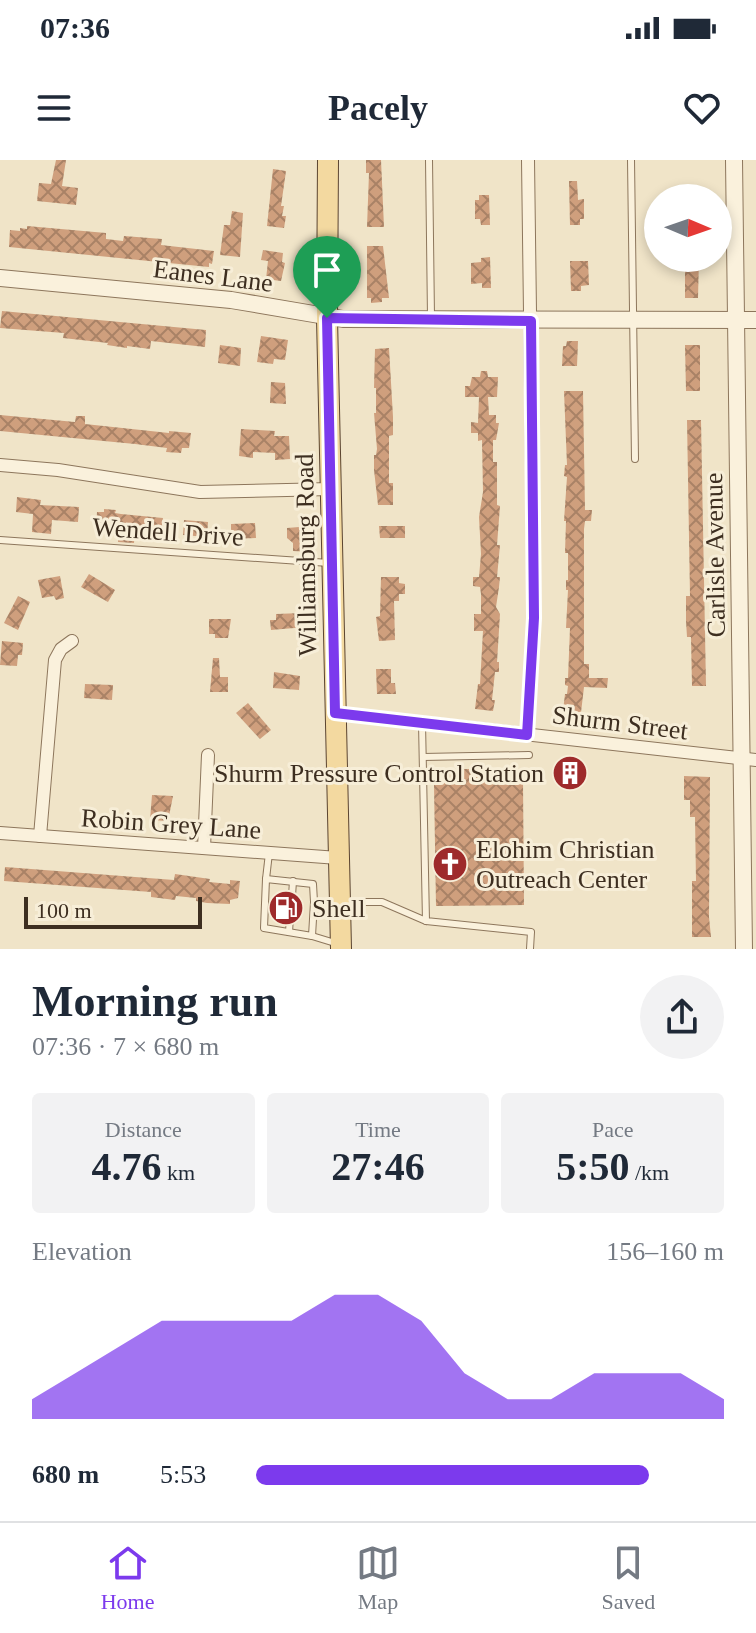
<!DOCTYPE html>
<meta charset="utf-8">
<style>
body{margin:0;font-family:"Times New Roman",serif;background:#f2f2f3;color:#1f2937;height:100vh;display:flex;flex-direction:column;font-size:30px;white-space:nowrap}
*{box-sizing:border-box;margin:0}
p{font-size:26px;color:#747a83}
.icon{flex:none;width:44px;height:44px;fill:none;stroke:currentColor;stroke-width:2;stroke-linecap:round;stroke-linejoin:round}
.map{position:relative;height:789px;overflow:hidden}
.side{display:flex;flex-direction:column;background:#fff;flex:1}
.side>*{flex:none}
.needle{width:52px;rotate:92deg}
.tools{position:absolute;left:644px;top:24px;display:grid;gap:16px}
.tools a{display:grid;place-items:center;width:88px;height:88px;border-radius:50%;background:#fff;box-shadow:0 4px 12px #0003;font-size:40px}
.scale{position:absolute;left:24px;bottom:20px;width:178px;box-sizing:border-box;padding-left:8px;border:4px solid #3d2e20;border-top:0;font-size:22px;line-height:28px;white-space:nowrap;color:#3d2e20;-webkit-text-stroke:6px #f7eed8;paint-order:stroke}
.pin{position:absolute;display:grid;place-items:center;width:68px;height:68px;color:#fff;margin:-82px -34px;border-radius:50% 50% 50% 0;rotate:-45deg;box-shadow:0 0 8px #0007}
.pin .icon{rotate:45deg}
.round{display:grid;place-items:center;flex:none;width:84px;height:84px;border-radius:42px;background:#f2f2f3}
.summary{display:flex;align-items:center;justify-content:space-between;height:136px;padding:0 32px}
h1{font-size:44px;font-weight:800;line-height:60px}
.metrics{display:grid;grid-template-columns:repeat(3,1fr);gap:12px;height:136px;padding:8px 32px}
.metrics div{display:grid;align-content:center;border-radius:8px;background:#f2f2f3;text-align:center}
.metrics b{font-size:40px;font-weight:800}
.metrics small{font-size:22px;font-weight:400}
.metrics p{font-size:22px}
.chart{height:224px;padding:16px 32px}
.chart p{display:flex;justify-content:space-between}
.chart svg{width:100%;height:144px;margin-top:8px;fill:#7c3aed;opacity:.7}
ul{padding:0 32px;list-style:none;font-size:26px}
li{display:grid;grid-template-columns:128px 96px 1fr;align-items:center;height:60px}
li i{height:20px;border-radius:10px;background:#7c3aed}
.status{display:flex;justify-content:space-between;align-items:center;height:56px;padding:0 40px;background:#fff;direction:ltr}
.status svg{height:22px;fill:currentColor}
header{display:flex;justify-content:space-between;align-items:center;height:104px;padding:0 32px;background:#fff;font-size:36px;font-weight:800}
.dock{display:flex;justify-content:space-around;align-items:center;height:112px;border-top:2px solid #e0e1e3;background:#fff;font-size:22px;color:#747a83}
.dock a{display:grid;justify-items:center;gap:4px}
.dock .current{color:#7c3aed}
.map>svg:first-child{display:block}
.building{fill:url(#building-cross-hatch)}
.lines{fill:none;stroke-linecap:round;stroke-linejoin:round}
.service-casing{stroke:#8d765c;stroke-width:8}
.minor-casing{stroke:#8d765c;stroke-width:14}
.tertiary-casing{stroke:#8d765c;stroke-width:18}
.primary-casing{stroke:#5b4430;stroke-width:22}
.service{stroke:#faf1dc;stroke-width:6}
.minor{stroke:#faf1dc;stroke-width:12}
.tertiary{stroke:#faf1dc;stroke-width:16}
.primary{stroke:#f3d9a0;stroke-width:20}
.route-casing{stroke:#fff;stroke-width:16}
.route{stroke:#7c3aed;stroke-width:10}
.labels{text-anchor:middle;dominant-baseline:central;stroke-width:6;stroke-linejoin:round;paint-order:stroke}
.street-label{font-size:26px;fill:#3d2e20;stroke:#f7eed8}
.poi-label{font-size:26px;fill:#3d2e20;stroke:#f7eed8;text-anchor:start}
</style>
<div class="status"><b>07:36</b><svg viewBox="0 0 49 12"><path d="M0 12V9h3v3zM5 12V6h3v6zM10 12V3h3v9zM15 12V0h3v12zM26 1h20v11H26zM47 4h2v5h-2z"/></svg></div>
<header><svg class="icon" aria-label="menu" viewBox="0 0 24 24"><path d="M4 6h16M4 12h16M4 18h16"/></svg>Pacely<svg class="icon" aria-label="heart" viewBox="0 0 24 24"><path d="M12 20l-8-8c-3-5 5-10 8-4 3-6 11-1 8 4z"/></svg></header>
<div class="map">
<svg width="756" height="789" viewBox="0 0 756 789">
<defs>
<pattern id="building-cross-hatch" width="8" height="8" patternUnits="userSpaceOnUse" patternTransform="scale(2)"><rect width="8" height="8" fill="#cf9f7d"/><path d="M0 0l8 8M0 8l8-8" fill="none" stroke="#a98266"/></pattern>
</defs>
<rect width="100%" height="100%" fill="#f0e4c8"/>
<g class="building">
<path d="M56,0H66L62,26L78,28L76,45L37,41L39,23L51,24Z"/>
<path d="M366,0H381L384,67H367L369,13H366Z"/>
<path d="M273,9L286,11L281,46H284L282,56H286L284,68L267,66Z"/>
<path d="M569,21H577L578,40L584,39V59H580V65H570Z"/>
<path d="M479,35H489L490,65H481L480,59H475V40H479Z"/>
<path d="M232,51L243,53L240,97L220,95L224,65H230Z"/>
<path d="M27,66L106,73V79L123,81L124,76L162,79L161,85L214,91L212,104L209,103V107L9,87L10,70L20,71V68L27,69Z"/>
<path d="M367,86H383L389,138H382V142L371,143V138H367Z"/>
<path d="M263,90L283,93L282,102L285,103L281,121L266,119L268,101L261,100Z"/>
<path d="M490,97L491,128H482V123L471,124V103L481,102V98Z"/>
<path d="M685,98H699L698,138H685Z"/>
<path d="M570,101H588L589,125L581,126V131H571Z"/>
<path d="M2,151L206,170L205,187L151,181L150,189L127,186V188L107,185L108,183L63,178L64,173L0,168Z"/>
<path d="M261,176L288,180L285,200L274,199L273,204L257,202Z"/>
<path d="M567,181H578L577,206H562L563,186H566Z"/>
<path d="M220,185L241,188L240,206L218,203Z"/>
<path d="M685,185H700V231H686Z"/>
<path d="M389,188L393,257V275L389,276V323H393V345H378L374,310V295H376L377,289L374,253H376V228H374L375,189Z"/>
<path d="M481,211H487L488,217H498L497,237H488L489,255H496V263H499L496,280H493V302H497V345L500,346L497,385H500L497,417H500L499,427L496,447L500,454L497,502H499V512H495L492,540H495L493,551L475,549L478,524H480L483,471H474V454H481V434L480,427L473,426V417H479L481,394L479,357L483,332L482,280L478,281V273H471V262L478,263L479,237H465V226H470L472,217H480Z"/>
<path d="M271,222L285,223L286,244L270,243Z"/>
<path d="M564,231H583L585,350H592L591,361H585L584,369V504H589V518H608L607,528L584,527L580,561L562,559L565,534H567L568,526L565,525V518H568L570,468H566L568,430H566V420H568V393H565L566,361H564L567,317L564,316L565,305H567Z"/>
<path d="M0,255L75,262L76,256H85V264L169,273V271L191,273L189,288H182L181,293L166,292L167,288L135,284L0,271Z"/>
<path d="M687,260H701L706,526H692L691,477H687L686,461V436H690Z"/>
<path d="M241,269L275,271L274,276H289L290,299L275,300V293L253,292V298L239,296Z"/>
<path d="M17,337L41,340L40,345L79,347L78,362L52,360L51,374L32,372L33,354L16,352Z"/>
<path d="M104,349L116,350L115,353L121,354L163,358L161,372L135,370L134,383L118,382L119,370L96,368L97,352H104Z"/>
<path d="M184,360L208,362L207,377L183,375Z"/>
<path d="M255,363L256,378L231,379V364Z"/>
<path d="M379,366H405V378H380Z"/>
<path d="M299,367V370H311L312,392L293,391V383L287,378V368Z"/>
<path d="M89,414L115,430L108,442L81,427Z"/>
<path d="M60,416L64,438L56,440L54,436L42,438L38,420Z"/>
<path d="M381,417H399V423L405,424V434H399V441H394L395,480L379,481L376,457L380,456Z"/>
<path d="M18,436L30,442L18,470L4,463Z"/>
<path d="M302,453L306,455V467L271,470L270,460H276V454Z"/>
<path d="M209,459H231L228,478H215V474H209Z"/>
<path d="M2,481L23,483L22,495H18L17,506L0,505Z"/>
<path d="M213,498H219L220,517H228V532H210Z"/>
<path d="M376,509H391V523H395L396,534H377Z"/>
<path d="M274,512L300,516L299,530L273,528Z"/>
<path d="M85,524L113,525L112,540L84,538Z"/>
<path d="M248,543L271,570L260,579L236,553Z"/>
<path d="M444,609H480V615L507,614V623H523L524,745L436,746L434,625H440L439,614H444Z"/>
<path d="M684,616L710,617L709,757L711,777H692V721H696L695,657H690V640H684Z"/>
<path d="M152,635L173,636L168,661L150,660Z"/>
<path d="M5,707L174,720L175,714L210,719L209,722L230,724V720L240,721L238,738L230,740V744L207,743L196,741V738L176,736L175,740L151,737V732L4,721Z"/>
</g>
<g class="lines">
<defs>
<g id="service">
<path d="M429,0L431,157"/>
<path d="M631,0L635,299"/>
<path d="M0,380L329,403"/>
<path d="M422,563L426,761L531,772L530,789"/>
<path d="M423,597L529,595"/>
<path d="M266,719L269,693"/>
<path d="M292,736L293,721"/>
<path d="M314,742L312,776L264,768L266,719L313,724L314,742H382L426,761"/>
<path d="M289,772L290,757"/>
<path d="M312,776L335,783"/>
</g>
<g id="minor">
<path d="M0,305L58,310L200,332L331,329"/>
<path d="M335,553L756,600"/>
<path d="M527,575L534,458L528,0"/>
<path d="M0,673L338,698"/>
<path d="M40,676L55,500L61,489L72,481"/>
<path d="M204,688L208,595"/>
</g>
<g id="tertiary">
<path d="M734,0L744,789"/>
<path d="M0,118L231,140L343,159L756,160"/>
</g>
<path id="primary" d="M328,0L327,158L341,789"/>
</defs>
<use href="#service" class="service-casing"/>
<use href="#minor" class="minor-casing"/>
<use href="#tertiary" class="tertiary-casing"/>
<use href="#primary" class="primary-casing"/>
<use href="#service" class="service"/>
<use href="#minor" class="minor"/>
<use href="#tertiary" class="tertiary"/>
<use href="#primary" class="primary"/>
</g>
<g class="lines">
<defs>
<path id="route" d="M327,158L531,161L534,458L527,575L335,553Z"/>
</defs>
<use href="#route" class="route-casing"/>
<use href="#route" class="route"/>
</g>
<defs>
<symbol id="building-disc" viewBox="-11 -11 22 22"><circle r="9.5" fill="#9e2a2b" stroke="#f7eed8"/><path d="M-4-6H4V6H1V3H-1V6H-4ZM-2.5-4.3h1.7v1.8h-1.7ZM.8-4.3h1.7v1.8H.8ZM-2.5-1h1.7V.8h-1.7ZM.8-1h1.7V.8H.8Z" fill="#fff"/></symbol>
<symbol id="church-disc" viewBox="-11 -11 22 22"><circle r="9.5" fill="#9e2a2b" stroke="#f7eed8"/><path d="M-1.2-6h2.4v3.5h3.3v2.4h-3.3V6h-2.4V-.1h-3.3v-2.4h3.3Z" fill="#fff"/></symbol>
<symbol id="fuel-disc" viewBox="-11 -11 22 22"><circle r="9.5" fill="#9e2a2b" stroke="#f7eed8"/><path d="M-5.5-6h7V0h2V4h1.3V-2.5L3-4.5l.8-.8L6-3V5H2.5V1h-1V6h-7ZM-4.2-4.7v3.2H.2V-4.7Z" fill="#fff"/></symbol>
</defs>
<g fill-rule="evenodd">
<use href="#building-disc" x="550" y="593" width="40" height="40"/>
<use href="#church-disc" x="430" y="684" width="40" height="40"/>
<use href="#fuel-disc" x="266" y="728" width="40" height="40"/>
</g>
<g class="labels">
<g class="street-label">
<text transform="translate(213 116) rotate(7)">Eanes Lane</text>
<text transform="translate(168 372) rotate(4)">Wendell Drive</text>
<text transform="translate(306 395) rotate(-91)">Williamsburg Road</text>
<text transform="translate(715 395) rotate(-91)">Carlisle Avenue</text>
<text transform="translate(620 563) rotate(7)">Shurm Street</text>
<text transform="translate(171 664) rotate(4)">Robin Grey Lane</text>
</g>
<g class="poi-label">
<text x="544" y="613" text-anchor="end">Shurm Pressure Control Station</text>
<text x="476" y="689">Elohim Christian<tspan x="476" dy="30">Outreach Center</tspan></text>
<text x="312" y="748">Shell</text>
</g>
</g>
</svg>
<div class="tools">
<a><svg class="needle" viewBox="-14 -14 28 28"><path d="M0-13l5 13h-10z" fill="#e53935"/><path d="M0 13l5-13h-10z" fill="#747a83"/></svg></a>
</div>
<div class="scale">100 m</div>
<div class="pin" style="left:327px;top:158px;background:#1e9e55"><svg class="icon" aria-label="arrive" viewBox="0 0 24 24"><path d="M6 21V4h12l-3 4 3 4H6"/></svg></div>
</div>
<section class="side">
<div class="summary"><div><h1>Morning run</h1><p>07:36 · 7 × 680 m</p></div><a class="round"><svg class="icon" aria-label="share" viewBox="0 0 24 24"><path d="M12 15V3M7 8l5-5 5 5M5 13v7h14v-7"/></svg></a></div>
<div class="metrics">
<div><p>Distance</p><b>4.76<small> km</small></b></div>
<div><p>Time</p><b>27:46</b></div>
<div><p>Pace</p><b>5:50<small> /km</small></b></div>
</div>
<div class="chart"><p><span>Elevation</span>156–160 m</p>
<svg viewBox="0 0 160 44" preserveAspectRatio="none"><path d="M0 44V38L10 30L20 22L30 14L40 14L50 14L60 14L70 6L80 6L90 14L100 30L110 38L120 38L130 30L140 30L150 30L160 38V44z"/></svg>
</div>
<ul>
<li><b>680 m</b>5:53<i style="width:84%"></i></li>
</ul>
</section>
<nav class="dock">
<a class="current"><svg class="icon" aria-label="home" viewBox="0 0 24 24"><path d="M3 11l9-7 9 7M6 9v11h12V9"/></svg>Home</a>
<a><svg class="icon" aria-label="map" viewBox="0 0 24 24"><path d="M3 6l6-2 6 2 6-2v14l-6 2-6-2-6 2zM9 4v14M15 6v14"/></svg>Map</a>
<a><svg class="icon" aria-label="saved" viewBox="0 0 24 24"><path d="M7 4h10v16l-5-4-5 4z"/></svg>Saved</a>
</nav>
